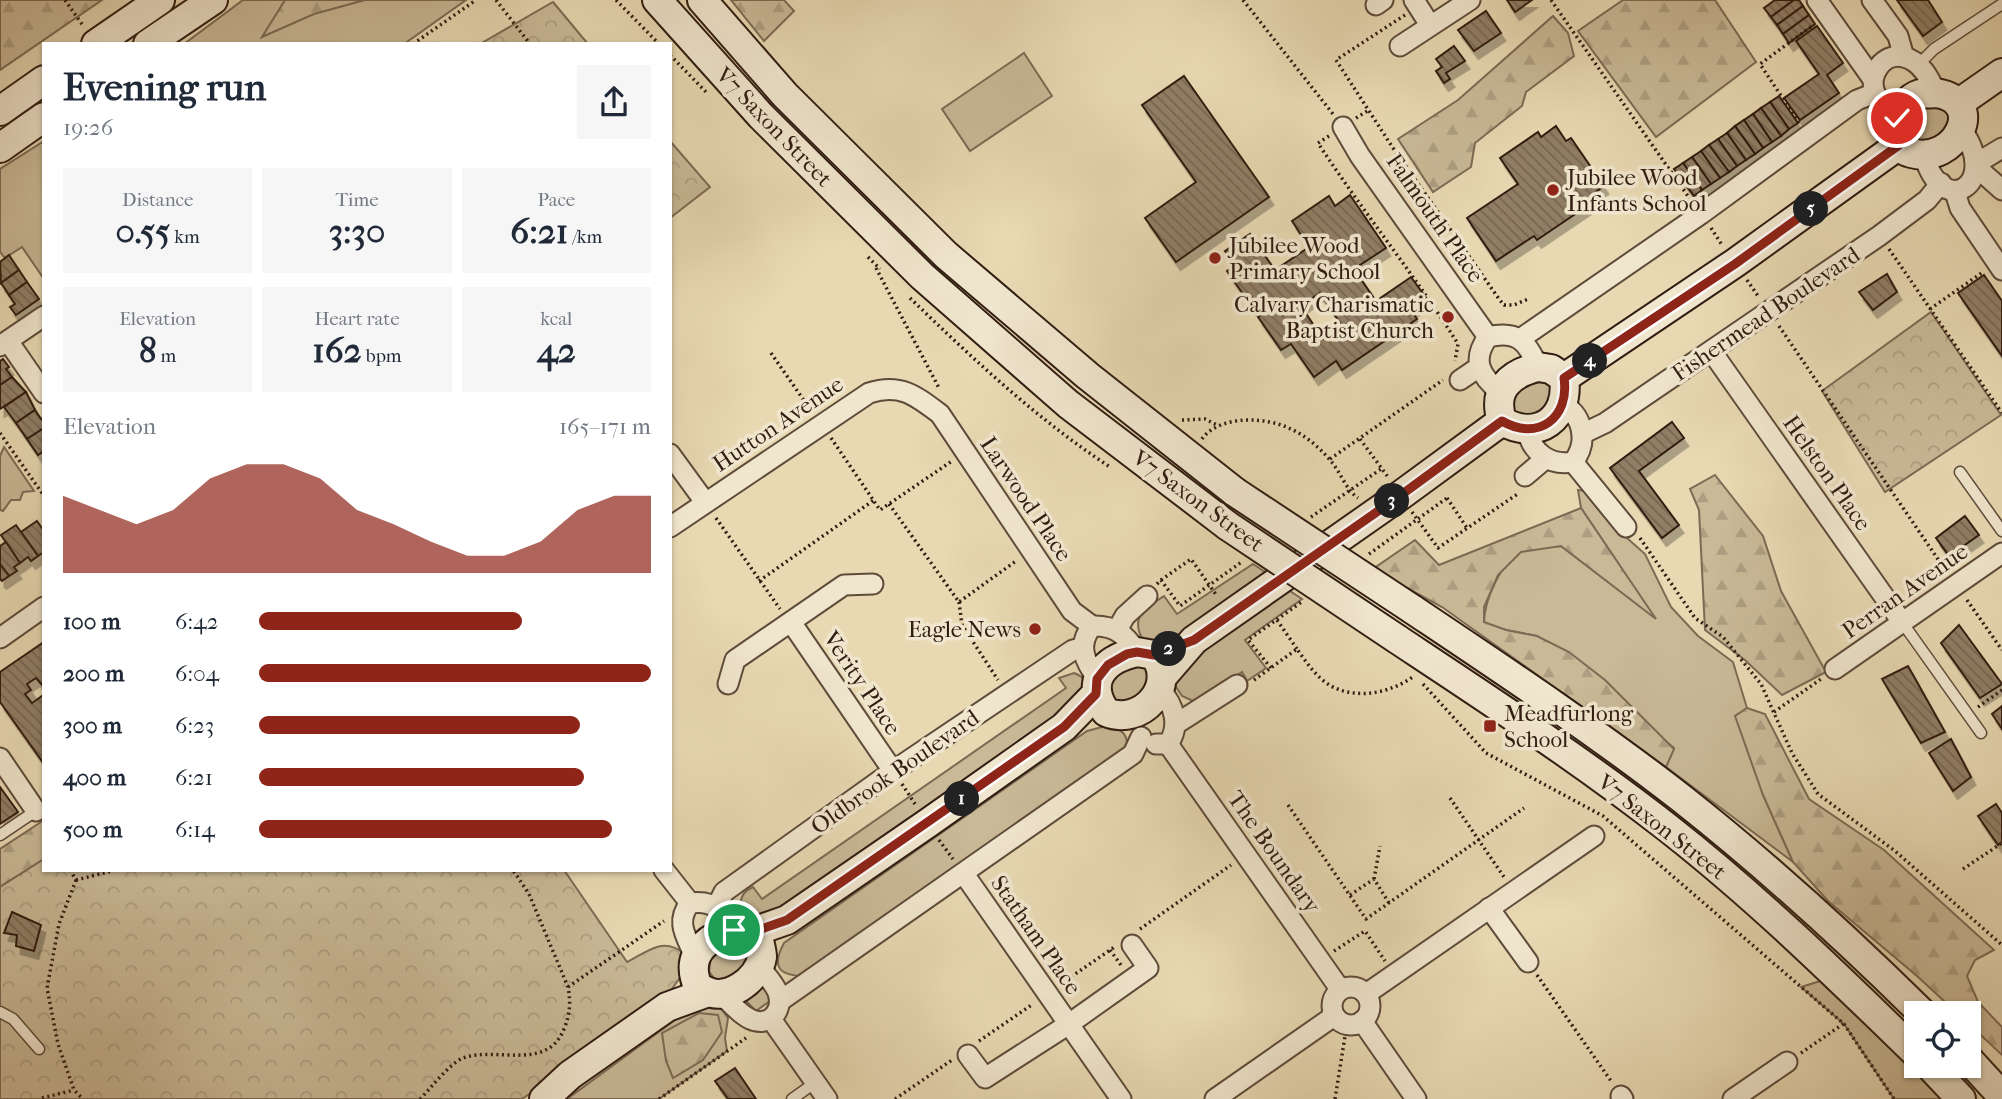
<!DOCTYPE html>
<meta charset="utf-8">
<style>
body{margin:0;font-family:"IM FELL French Canon",serif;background:#f6f6f7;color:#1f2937;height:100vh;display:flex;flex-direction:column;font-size:26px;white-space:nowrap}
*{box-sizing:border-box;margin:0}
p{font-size:23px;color:#747a83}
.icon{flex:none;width:38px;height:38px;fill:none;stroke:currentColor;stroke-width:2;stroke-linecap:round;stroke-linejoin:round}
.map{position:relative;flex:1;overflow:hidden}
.drawer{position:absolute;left:42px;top:42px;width:630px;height:830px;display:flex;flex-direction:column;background:#fff;border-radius:0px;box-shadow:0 2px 5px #0004}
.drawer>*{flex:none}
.tools{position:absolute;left:1904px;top:1001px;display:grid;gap:14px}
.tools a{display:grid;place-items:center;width:77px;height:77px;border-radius:0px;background:#fff;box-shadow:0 2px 5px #0004;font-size:35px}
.pin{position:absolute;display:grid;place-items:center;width:60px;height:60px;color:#fff;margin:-30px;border:4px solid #fff;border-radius:50%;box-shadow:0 2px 7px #0007}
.km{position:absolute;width:35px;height:35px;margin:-18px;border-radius:50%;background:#222;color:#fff;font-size:19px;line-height:35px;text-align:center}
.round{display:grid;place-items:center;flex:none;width:74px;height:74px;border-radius:0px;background:#f6f6f7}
.headline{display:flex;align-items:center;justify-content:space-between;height:119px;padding:0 21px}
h1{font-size:38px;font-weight:800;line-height:52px}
.metrics{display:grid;grid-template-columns:repeat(3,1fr);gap:10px;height:119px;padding:7px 21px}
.metrics div{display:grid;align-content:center;border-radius:0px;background:#f6f6f7;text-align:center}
.metrics b{font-size:35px;font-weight:800}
.metrics small{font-size:19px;font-weight:400}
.metrics p{font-size:19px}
.chart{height:196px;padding:14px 21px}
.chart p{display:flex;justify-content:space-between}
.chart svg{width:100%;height:126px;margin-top:7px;fill:#8f2418;opacity:.7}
ul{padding:0 21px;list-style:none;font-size:23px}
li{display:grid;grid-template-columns:112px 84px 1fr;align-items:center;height:52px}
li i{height:18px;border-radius:9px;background:#8f2418}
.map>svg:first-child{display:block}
.grass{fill:#c9b997;stroke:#7c6a54;stroke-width:2}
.forest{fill:url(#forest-firs);stroke:#7c6a54;stroke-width:2}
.park{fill:url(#park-crowns);stroke:#7c6a54;stroke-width:2}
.building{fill:url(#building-back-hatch);stroke:#301c11;stroke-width:2;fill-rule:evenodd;filter:url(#shadow)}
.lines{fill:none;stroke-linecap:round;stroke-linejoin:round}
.lane-casing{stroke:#5e4b3a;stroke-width:13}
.street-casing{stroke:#5e4b3a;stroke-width:23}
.secondary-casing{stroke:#301c11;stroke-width:32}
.path{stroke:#301c11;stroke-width:3.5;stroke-dasharray:2 3.5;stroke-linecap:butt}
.lane{stroke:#f0e6ce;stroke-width:10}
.street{stroke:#f0e6ce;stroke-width:19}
.secondary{stroke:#f0e6ce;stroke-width:28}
.secondary-bridge-casing{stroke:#301c11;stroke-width:32;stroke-linecap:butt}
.secondary-bridge{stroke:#f0e6ce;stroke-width:28}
.route-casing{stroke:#fff;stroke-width:14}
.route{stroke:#8f2418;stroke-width:9}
.poi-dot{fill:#8f2418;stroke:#f0e6ce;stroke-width:2.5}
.labels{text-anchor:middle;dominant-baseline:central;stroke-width:7;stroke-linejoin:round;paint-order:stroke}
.street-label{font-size:23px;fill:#301c11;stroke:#f0e6ce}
.poi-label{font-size:23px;fill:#301c11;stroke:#f0e6ce;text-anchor:start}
</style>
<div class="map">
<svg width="2002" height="1099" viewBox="0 0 2002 1099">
<defs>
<pattern id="forest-firs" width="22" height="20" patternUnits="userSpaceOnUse" patternTransform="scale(1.75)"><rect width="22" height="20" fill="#c9b997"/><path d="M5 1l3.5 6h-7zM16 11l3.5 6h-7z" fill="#ad9e81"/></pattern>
<pattern id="park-crowns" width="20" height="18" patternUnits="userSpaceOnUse" patternTransform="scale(1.75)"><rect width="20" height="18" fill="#c9b997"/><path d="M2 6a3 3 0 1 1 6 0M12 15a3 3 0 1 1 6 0" fill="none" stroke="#ad9e81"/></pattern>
<pattern id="building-back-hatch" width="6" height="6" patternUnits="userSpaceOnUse" patternTransform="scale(1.75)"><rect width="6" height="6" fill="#907e65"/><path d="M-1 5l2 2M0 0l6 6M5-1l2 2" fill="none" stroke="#766652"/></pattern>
<filter id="shadow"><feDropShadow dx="4.5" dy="8" stdDeviation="0" flood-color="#0004"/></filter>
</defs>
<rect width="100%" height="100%" fill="#e8d9b3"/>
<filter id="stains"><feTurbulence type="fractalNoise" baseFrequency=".00286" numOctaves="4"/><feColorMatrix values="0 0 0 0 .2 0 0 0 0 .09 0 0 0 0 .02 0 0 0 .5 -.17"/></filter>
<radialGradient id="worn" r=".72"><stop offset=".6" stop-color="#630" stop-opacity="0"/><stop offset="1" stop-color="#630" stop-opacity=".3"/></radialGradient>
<g class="grass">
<path d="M243,0H466L404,44H184Z"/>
<path d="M1024,53L1052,96L970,151L942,109Z"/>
<path d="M1929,102L1947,112C1952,127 1945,131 1935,142L1919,140L1909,129V115Z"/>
<path d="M44,141V279L22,247L5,258L0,252V169Z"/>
<path d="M1518,381H1547L1554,395L1539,419L1515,412L1511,405Z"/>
<path d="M4,447L34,491L23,492L20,500H11L3,511L0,510V456Z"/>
<path d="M1578,490L1591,492L1617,529L1645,554L1671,607L1698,636L1733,662L1747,708L1736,716L1763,795L1793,862L1666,767L1674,748L1537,636L1506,630L1484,623C1484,601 1501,561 1522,551C1533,547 1550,547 1561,546L1654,617L1581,508Z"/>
<path d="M1253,564L1271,576L1175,641L1163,646L1145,644C1129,618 1142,610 1164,596L1177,614Z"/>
<path d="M1287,589L1302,599L1245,640L1266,668L1247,681L1242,672L1201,700L1193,701L1182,696L1176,687V678L1188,659Z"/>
<path d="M1148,664L1153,688L1117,707L1105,689L1118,669Z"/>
<path d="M1074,673C1087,678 1087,683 1088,696L782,914L750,920C737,910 737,894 753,887L762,899L1066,688L1059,678Z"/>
<path d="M1106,726C1119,728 1128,732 1127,747L805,976C779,976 771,967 784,943L1087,731Z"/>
<path d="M747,934L759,962L718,983L709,972L711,954Z"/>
<path d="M1837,976L1961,1099H1894L1844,1024L1801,987Z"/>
<path d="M767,981L774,998L756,1011L743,998Z"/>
<path d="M707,1004L720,1007L728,1018L725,1038L727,1051L659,1099H567L686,1012Z"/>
</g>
<g class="forest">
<path d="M0,0H102L0,70Z"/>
<path d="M285,0H365L314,14L262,37Z"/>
<path d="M731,0H784L794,11L764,41Z"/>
<path d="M1623,0H1715L1756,62L1656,137L1578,31Z"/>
<path d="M1553,16L1568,33L1574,56L1526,92L1522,106L1475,143L1471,167L1433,192L1398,139L1458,100Z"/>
<path d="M1715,475L1763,536L1781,591L1826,672L1782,695L1745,660L1705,630L1699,510L1690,489Z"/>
<path d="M1581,508L1656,619L1561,546L1521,552L1498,575L1484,607V622L1506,630L1537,636L1569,652L1605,680L1674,749L1666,767L1442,607L1373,569L1415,540L1439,565Z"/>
<path d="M1747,708L1765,714L1809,799L1884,850L1994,950L1975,960L1967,976L1978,1002L2002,1027V1055L1969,1024V1013H1957L1917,976L1828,901L1793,862L1763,795L1735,716Z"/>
<path d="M44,820V859L0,887V849Z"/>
<path d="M699,1013L718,1015L722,1032L703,1060L673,1078L666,1061L662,1033Z"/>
</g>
<g class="park">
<path d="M553,2L588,44H480Z"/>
<path d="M670,141L710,187L670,218Z"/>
<path d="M1931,312L2001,415L1885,492L1822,391Z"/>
<path d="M44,859V870H564L627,962C649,951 663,936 685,954L687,968L663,1001L522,1099H0V887Z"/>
</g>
<g class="building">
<path d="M1507,0H1532L1515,12Z"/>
<path d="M1775,0H1794L1771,17L1764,8Z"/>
<path d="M1794,0H1799L1803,6L1777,25L1771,17Z"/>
<path d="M1897,0H1928L1942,22L1923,36Z"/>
<path d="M1803,6L1809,15L1783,34L1777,25Z"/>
<path d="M1486,11L1501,33L1474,51L1458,30Z"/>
<path d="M1809,15L1815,24L1789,43L1783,34Z"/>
<path d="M1817,26L1843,63L1827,75L1839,93L1800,120L1784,98L1819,74L1796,41Z"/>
<path d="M1454,46L1465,61L1446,73L1450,79L1444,83L1436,71L1442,67L1436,59Z"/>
<path d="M1184,76L1269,197L1176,262L1145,218L1196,182L1142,105Z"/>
<path d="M1779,96L1798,123L1789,129L1770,102Z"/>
<path d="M1770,102L1789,129L1781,136L1761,108Z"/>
<path d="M1761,108L1781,136L1772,142L1753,114Z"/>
<path d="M1753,114L1772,142L1763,148L1744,120Z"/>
<path d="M1744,120L1763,148L1755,154L1735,126Z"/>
<path d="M1556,126L1566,141L1571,138L1604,186L1593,194L1596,200L1537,240L1534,236L1496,261L1467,218L1518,184L1500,158L1538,132L1541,137Z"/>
<path d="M1735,126L1755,154L1746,160L1727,133Z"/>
<path d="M1727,133L1746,160L1737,166L1718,139Z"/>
<path d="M1718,139L1737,166L1729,172L1709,145Z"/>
<path d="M1709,145L1729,172L1720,178L1701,151Z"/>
<path d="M1701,151L1720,178L1711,184L1692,157Z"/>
<path d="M1692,157L1711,184L1702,190L1683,163Z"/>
<path d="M1683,163L1702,190L1694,196L1674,169Z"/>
<path d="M1350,195L1386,248L1354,269L1376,301L1411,277L1427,299L1411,310L1417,319L1342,370L1336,361L1314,377L1291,344L1281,350L1258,317L1268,310L1262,301L1252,307L1227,271L1235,266L1225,251L1250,234L1275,270L1309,247L1292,221L1329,196L1335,206ZM1320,293L1342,326L1323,339L1301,306Z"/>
<path d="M9,255L19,270L1,283L0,262Z"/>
<path d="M19,270L27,282L9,295L1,283Z"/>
<path d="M1887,274L1897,292L1873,310L1859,292Z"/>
<path d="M1984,275L2002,301V356L1958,293Z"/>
<path d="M27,282L39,299L16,315L10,307L15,304L9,295Z"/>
<path d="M3,359L9,367L6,369L12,377L0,385V361Z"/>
<path d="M12,377L26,392L0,409V385Z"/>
<path d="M26,392L35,410L16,423L4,407Z"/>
<path d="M35,410L41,419L44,418V428L27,439L16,423Z"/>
<path d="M1672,422L1684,438L1639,471L1679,525L1662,538L1610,468Z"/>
<path d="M44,428V451L38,455L27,439Z"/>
<path d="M1965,516L1979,535L1949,556L1936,538Z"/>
<path d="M37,521L44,531V552L38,556L21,532Z"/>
<path d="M16,525L38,556L31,561L28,557L20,563L1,535Z"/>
<path d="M6,542L20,563L14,567L17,571L9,576L0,564V546Z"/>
<path d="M0,564L9,576L2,581L0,579Z"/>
<path d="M1959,625L2002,684L1980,698L1941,643Z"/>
<path d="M44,642V687L36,678L27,684L31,690L25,694L32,703L42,696L44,699V764L0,702V672Z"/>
<path d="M1908,666L1945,732L1921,743L1882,679Z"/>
<path d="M2002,706V729L1992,714Z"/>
<path d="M1951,739L1971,777L1953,791L1929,753Z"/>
<path d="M0,787L18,812L0,824Z"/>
<path d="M1996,804L2002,813V842L1998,845L1978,816Z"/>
<path d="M12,912L41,925L34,951L16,946L17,935L4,933Z"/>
<path d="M735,1068L756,1099H728L715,1081Z"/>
</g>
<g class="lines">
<defs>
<g id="lane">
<path d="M1918,65L1934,49L2002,4"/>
<path d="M1960,472L2002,531"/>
<path d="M1902,622L1981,733"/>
<path d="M0,835L37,810"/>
<path d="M0,1012L13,1019L39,1049"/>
<path d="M792,1099L816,1082"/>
</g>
<g id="street">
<path d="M1414,0L1430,25"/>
<path d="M1817,0L1872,78"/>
<path d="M1872,0L1898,36L1904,57"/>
<path d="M1376,5L1383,0"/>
<path d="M1400,46L1470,0"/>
<path d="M1897,118C1889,111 1879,103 1875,93C1868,75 1883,52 1904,57C1921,61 1930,79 1936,93"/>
<path d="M1343,127L1360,156L1488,337"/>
<path d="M1924,155C1942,222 2002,183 1961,129"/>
<path d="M1982,160L2002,148"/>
<path d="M1983,173L2002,190"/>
<path d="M1955,192L1960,208L2002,270"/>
<path d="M1520,339L1701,214L1857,100L1875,93"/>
<path d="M8,341L44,393"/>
<path d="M0,346L44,316"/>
<path d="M1712,352L1902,622"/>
<path d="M1460,380L1479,367"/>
<path d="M1501,393C1480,376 1471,360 1488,337C1517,330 1527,341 1538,367"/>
<path d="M1527,430C1532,453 1550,466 1573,462C1588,444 1584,417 1564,405"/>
<path d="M1582,434L1605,423L1879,236L1927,200L1941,183"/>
<path d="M670,454L705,502"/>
<path d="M1573,462L1626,527"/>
<path d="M1525,476L1545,459"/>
<path d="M670,527L869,393C900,383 915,395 940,414L1072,611L1092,626"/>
<path d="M791,622L893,771"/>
<path d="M1117,630L1125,616L1147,596"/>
<path d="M0,638L44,607"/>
<path d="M1835,669L2002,553"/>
<path d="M1098,679C1084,661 1077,645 1092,626C1114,625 1125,634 1137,652"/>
<path d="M728,684L735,660L844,585L873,584"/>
<path d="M1176,724L1237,685"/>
<path d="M1156,744H1168C1181,726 1174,705 1160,689"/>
<path d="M1168,744L1340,989"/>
<path d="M0,758L36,811"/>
<path d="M664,870L690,903"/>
<path d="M964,874L1121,1099"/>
<path d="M716,908L724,892L893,771L1073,650L1083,647"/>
<path d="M1489,908L1528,962"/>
<path d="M695,957C686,936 675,922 690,903C705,901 715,904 725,916"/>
<circle cx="1351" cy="1006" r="19"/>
<path d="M720,993C729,1001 739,1014 750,1019C768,1028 784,1012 778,993C775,984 765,974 759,966"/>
<path d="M1366,994L1594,836"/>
<path d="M780,1001L1133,754L1141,737"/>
<path d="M771,1019L827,1099"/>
<path d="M1362,1021L1416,1099"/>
<path d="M968,1055L985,1078L1069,1024L1148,968L1132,945"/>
<path d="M1621,1096L1623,1099"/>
<path d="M1215,1099L1334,1016"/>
<path d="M1733,1099L1787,1062"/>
</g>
<g id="secondary">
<path d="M657,0L761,116L922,276L1068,404L1228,526"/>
<path d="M702,0L785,95L946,255L1088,376L1235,492"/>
<path d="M96,44L160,0"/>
<path d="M148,44L213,0"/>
<path d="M1936,93C1989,101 1955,166 1911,153C1882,145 1897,101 1920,94C1924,93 1931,94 1936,93Z"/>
<path d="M1959,103L2002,73"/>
<path d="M0,111L44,80"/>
<path d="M0,148L44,117"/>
<path d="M1538,367L1551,369L1564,378C1570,418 1538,442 1502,421C1492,390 1509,374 1538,367Z"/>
<path d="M1564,378L1735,263L1899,145"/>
<path d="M1412,609C1503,670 1595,731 1681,798C1766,865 1845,937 1922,1013"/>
<path d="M1397,639C1489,700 1581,760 1668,828C1756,897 1836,975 1916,1053"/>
<path d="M1137,652L1154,655C1178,686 1141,727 1106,712C1084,681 1104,659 1137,652Z"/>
<path d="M1162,677L1194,640L1401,495L1502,421"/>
<path d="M735,930L750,933L759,940C760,945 762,952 762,957C759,980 726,1003 704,990C698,987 696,984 695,978C688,951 711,935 735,930Z"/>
<path d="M750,933L787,920L928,823L1064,727L1096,694"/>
<path d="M1969,1060L2002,1096"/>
<path d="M1930,1066L1961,1099"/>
<path d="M544,1099L570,1075L667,1007L708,992"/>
</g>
</defs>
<use href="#lane" class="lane-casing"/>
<use href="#street" class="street-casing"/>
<use href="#secondary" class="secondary-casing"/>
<g class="path">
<path d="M65,0L84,27"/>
<path d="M496,0L530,44"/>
<path d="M616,0L659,44"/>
<path d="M1243,0L1333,114"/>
<path d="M1551,0L1690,199"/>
<path d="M1405,15L1336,60L1393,148L1499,299L1504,305H1514L1528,299"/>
<path d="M413,44L476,0"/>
<path d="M670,55L708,94"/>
<path d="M1356,118L1369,110"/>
<path d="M1799,123L1760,64L1812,26"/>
<path d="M1329,136L1318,143C1363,212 1415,275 1458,344L1455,361"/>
<path d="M1711,228L1722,245"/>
<path d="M1889,249L2002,413"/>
<path d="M868,257L880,269"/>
<path d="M876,268L939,388"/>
<path d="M1747,280L1758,296"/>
<path d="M910,298C973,359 1037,419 1110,467"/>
<path d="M1930,309L1983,272"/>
<path d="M1779,326L1946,571"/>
<path d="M771,353L812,412"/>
<path d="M1182,420L1205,419L1219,426"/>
<path d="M0,433L44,496"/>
<path d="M831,438L880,510L952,461"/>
<path d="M1202,439C1211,426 1229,421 1245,420C1280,419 1307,433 1330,460C1340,471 1346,490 1358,498"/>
<path d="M1360,439L1388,477"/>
<path d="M1330,459L1443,380"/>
<path d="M1447,498L1467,528"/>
<path d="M889,504L959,602L1016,561"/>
<path d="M1412,512L1438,548L1519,493"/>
<path d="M1311,517L1381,469"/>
<path d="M716,518L780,609"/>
<path d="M1640,538L1695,618L1723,637L1761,684L1792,753L1818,794L1895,851L2002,945"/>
<path d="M1369,554L1447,498"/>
<path d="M1161,580L1191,559L1217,596"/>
<path d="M759,581L874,500"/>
<path d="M1157,584L1161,580L1180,606L1243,561"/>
<path d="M1967,600L2002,650"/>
<path d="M959,602L962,625L998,680"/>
<path d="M1277,620L1297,649"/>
<path d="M1271,668L1248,640L1303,601"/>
<path d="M1254,680L1297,649C1306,662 1317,678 1331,686C1357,700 1391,693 1414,676"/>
<path d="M1423,684L1486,753L1603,816L1844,1024L1894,1099"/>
<path d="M1978,707L2002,690"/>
<path d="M1774,712L1821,679"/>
<path d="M902,784L915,804"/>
<path d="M1450,798L1504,877"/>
<path d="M1288,805L1366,919L1524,808"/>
<path d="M939,840L953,859"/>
<path d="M1963,869L2002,843"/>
<path d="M70,870L76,880"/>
<path d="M1374,879L1380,846"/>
<path d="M76,880L59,924L47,988L58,1044L74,1090L83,1099"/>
<path d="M76,880L116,870"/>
<path d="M1350,895L1374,879L1389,903"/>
<path d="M1140,929L1231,865"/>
<path d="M1110,950L1121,965"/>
<path d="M1334,951L1365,931L1385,961"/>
<path d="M1537,975L1611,1081"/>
<path d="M1062,983L1116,946"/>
<path d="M568,987L664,921"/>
<path d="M979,1041L1033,1004"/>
<path d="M1801,1053L1843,1024"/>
<path d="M42,1098L74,1090"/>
<path d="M420,1099C431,1088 450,1063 463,1058C496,1046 547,1072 564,1029C570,1014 571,1003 568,987L529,894L513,870"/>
<path d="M659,1099L746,1038"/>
<path d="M895,1099L952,1060"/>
<path d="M1335,1099L1346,1030"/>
</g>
<use href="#lane" class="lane"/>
<use href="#street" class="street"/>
<use href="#secondary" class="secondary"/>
<defs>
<g id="secondary-bridge">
<path d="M1235,492L1412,609"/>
<path d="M1228,526L1397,639"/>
</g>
</defs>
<use href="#secondary-bridge" class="secondary-bridge-casing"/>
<use href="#secondary-bridge" class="secondary-bridge"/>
</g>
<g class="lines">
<defs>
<path id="route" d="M734,930L750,933L787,920L1064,727L1096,694L1097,679L1108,665L1127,654L1137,652L1154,655L1194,640L1401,495L1502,421C1538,442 1570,418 1564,378L1735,264L1899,145L1894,134L1897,118"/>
</defs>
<use href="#route" class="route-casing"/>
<use href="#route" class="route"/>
</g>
<g class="poi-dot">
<circle cx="1553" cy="190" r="7"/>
<circle cx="1215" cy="258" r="7"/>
<circle cx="1448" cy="317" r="7"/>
<circle cx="1035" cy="629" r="7"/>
<rect x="1483" y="719" width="14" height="14" rx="3.5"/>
</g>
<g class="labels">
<g class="street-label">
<text transform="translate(774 127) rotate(46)">V7 Saxon Street</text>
<text transform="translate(1435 218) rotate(55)">Falmouth Place</text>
<text transform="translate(1766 314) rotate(-34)">Fishermead Boulevard</text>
<text transform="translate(778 424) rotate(-34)">Hutton Avenue</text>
<text transform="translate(1827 473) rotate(55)">Helston Place</text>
<text transform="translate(1026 499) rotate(56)">Larwood Place</text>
<text transform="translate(1198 501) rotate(36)">V7 Saxon Street</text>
<text transform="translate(1905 591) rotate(-35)">Perran Avenue</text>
<text transform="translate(862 683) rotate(56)">Verity Place</text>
<text transform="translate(895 772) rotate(-35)">Oldbrook Boulevard</text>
<text transform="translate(1662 827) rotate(38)">V7 Saxon Street</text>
<text transform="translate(1274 852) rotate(55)">The Boundary</text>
<text transform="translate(1036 935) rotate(55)">Statham Place</text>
</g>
<g class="poi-label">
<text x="1567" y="177">Jubilee Wood<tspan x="1567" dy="26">Infants School</tspan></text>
<text x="1229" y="245">Jubilee Wood<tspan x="1229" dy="26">Primary School</tspan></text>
<text x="1434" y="304" text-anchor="end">Calvary Charismatic<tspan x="1434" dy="26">Baptist Church</tspan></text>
<text x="1021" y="629" text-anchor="end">Eagle News</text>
<text x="1504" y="713">Meadfurlong<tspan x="1504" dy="26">School</tspan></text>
</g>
</g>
<rect width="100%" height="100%" filter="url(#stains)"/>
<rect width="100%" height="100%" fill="url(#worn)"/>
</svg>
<div class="tools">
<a><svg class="icon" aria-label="locate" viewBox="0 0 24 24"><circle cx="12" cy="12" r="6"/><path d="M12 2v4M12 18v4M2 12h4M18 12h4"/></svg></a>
</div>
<div class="pin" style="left:734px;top:930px;background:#1e9e55"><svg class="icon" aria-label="arrive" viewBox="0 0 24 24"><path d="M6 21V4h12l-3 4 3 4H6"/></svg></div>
<div class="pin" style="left:1897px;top:118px;background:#d93025"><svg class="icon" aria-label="check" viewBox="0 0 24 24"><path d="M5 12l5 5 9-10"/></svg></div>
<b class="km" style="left:962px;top:799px">1</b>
<b class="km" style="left:1169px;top:649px">2</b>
<b class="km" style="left:1392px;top:501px">3</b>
<b class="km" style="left:1590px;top:361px">4</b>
<b class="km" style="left:1811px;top:209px">5</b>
<section class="drawer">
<div class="headline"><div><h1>Evening run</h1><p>19:26</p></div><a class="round"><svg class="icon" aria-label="share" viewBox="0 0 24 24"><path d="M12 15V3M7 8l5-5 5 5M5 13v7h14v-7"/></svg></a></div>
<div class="metrics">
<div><p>Distance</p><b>0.55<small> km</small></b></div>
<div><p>Time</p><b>3:30</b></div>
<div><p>Pace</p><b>6:21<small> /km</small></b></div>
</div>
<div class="metrics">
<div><p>Elevation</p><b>8<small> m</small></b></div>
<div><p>Heart rate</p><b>162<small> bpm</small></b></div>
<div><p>kcal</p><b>42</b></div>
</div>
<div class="chart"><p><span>Elevation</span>165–171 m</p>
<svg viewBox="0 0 160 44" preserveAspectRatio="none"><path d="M0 44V17L10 22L20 27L30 22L40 11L50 6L60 6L70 11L80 22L90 27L100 33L110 38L120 38L130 33L140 22L150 17L160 17V44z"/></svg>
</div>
<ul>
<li><b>100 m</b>6:42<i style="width:67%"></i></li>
<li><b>200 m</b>6:04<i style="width:100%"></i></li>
<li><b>300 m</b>6:23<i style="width:82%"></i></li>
<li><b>400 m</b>6:21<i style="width:83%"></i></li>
<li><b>500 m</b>6:14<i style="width:90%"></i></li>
</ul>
</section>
</div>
